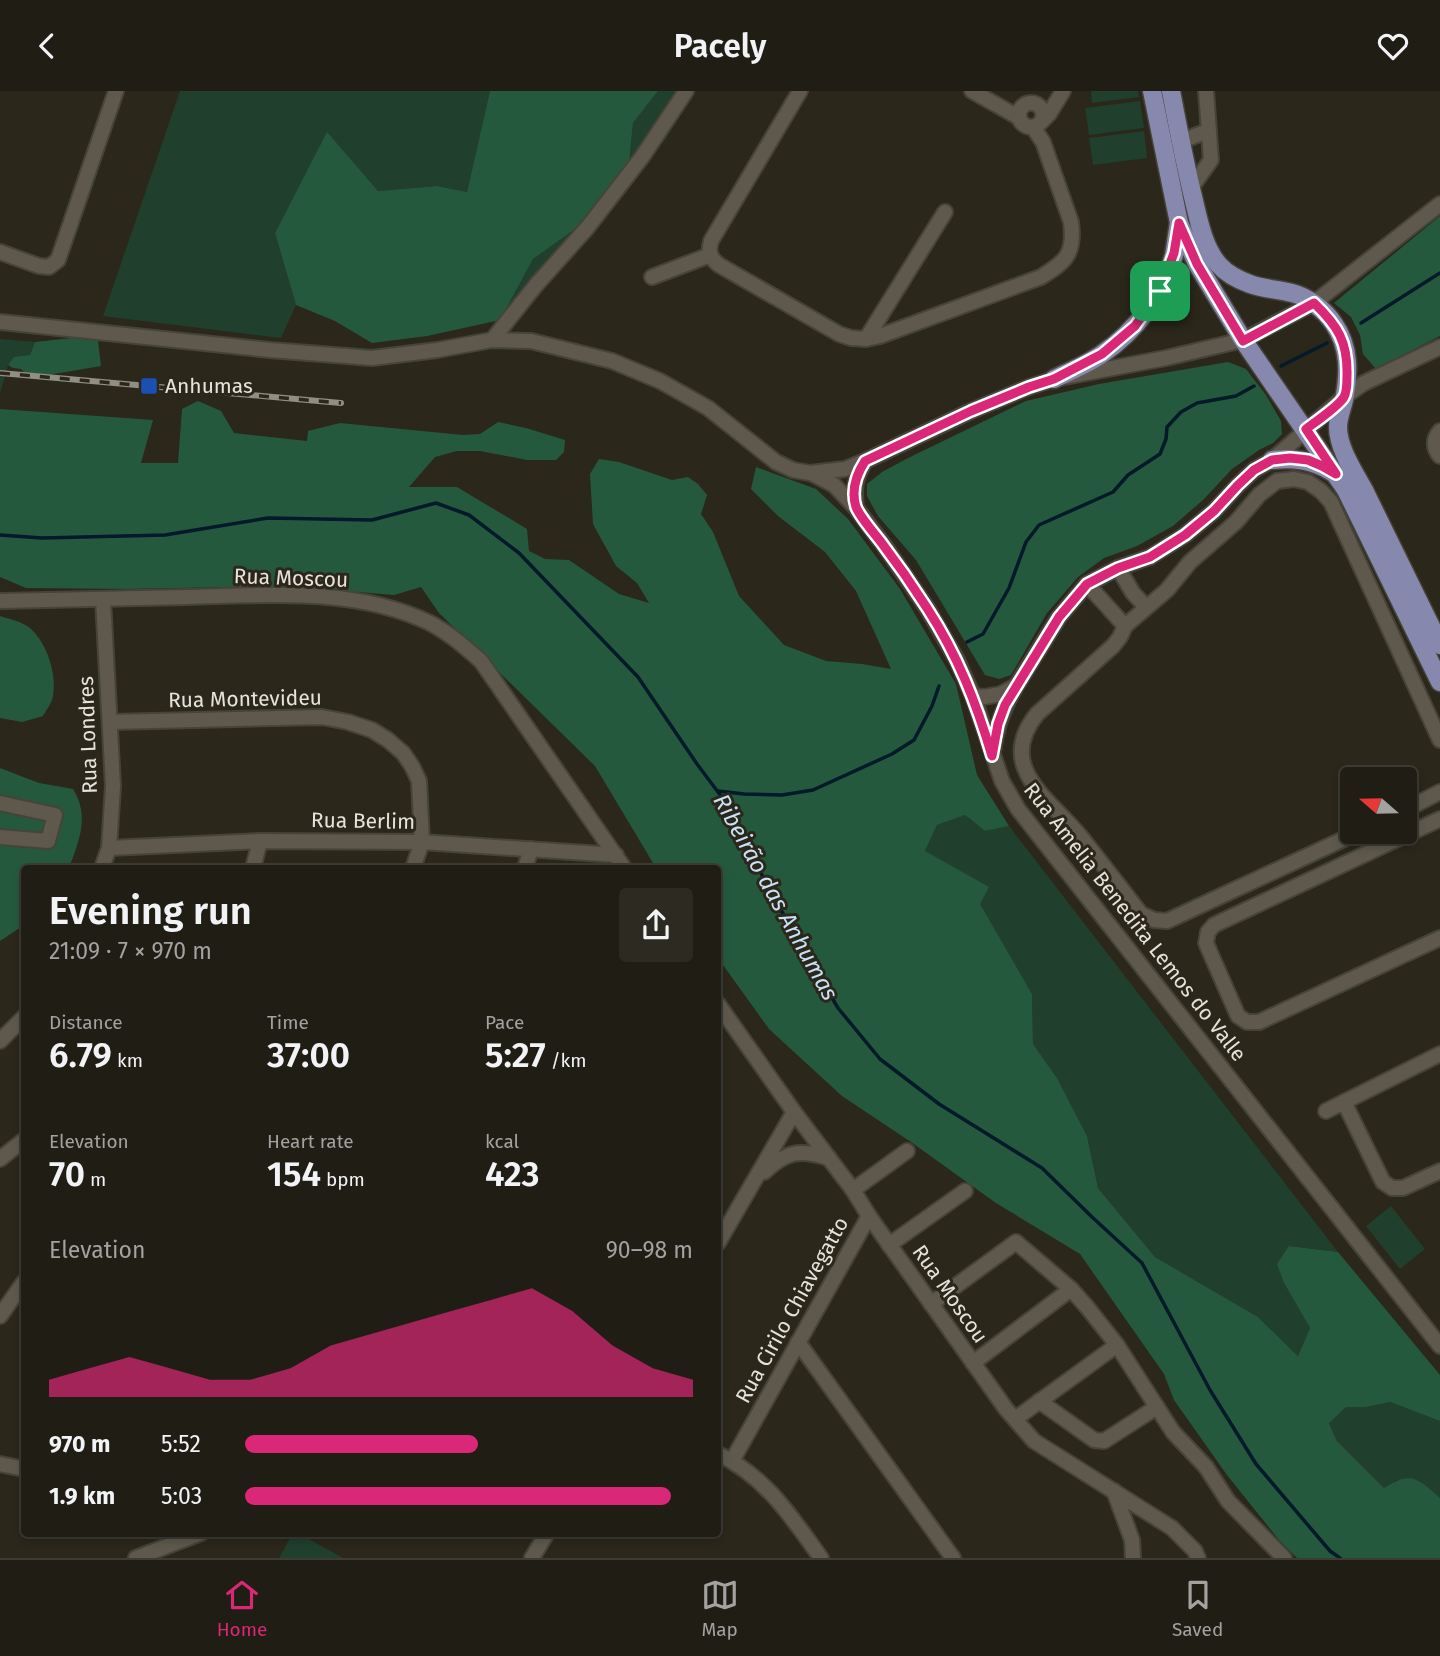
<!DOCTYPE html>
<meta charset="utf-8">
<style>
body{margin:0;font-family:"Fira Sans",sans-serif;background:#2d2a22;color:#f1f3f6;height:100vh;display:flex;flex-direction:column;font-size:26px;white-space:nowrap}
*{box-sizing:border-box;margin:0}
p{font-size:23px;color:#a2a2a0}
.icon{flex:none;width:38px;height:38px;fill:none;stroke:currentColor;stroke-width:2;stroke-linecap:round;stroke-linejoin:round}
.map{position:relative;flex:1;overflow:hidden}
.side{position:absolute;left:21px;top:774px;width:700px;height:672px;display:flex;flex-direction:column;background:#201d14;border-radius:7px;box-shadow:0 4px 10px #0003,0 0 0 2px #3d3b34}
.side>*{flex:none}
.needle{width:46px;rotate:290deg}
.controls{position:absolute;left:1340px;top:676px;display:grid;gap:14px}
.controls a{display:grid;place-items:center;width:77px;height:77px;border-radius:7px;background:#201d14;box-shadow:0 4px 10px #0003,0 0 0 2px #3d3b34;font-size:35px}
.pin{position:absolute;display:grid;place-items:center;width:60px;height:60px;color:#fff;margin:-30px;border-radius:14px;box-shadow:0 4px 10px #0006}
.round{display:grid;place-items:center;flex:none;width:74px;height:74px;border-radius:7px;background:#2d2a22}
.overview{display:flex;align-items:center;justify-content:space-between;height:119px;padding:0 28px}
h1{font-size:38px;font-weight:600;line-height:52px}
.figures{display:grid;grid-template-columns:repeat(3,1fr);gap:10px;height:119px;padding:7px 28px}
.figures div{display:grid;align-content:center}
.figures b{font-size:35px;font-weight:600}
.figures small{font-size:19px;font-weight:400}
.figures p{font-size:19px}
.chart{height:196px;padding:14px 28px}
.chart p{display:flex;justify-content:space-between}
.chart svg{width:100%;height:126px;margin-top:7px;fill:#db2777;opacity:.7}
ul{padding:0 28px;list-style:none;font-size:23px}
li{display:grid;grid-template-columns:112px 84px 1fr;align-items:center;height:52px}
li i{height:18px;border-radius:9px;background:#db2777}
header{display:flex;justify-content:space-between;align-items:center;height:91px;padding:0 28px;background:#201d14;font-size:32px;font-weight:600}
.menu{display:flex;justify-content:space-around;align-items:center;height:98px;border-top:2px solid #3d3b34;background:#201d14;font-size:19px;color:#a2a2a0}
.menu a{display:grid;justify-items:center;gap:4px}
.menu .current{color:#db2777}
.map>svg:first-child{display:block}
.green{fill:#203f2d}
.forest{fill:#25593d}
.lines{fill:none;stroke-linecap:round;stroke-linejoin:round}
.stream{stroke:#04192a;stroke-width:3.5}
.minor-casing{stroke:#464339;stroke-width:18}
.major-casing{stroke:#464339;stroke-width:21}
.minor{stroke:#5e594c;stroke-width:14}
.major{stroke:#8688ae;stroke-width:18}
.rail-casing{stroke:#918e84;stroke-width:6}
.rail{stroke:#2b271b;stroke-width:3.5;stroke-dasharray:10;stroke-linecap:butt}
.route-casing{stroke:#fff;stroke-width:14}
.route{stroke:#db2777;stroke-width:9}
.transit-dot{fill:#1a4fb4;stroke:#2b271b;stroke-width:2.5}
.labels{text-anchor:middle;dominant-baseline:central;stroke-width:6;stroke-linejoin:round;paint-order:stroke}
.poi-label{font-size:21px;fill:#e6e3dc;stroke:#2b271b;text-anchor:start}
.street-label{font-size:21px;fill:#e6e3dc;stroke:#2b271b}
.water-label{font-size:23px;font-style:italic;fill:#c8e2f8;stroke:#2b271b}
</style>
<header><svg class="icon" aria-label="back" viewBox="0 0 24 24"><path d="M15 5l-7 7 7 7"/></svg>Pacely<svg class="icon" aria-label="heart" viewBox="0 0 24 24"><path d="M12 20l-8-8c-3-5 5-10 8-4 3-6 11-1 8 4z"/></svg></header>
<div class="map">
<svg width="1440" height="1467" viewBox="0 0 1440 1467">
<rect width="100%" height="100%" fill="#2b271b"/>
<g class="green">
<path d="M180,0H490L467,101L437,95L378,100L327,42L275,142L296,214L281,247L103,225Z"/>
<path d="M658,0H696L666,47L525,220L500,229L533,168L578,136L629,72L633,32Z"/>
<path d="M1091,0H1138L1139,6L1092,12Z"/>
<path d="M1140,10L1144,37L1089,44L1085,17Z"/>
<path d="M1144,40L1147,67L1093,74L1089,47Z"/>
<path d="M0,248L35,251L30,264L8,274L0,303Z"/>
<path d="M965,724L985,740L1009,735L1338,1161L1290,1155L1284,1192L1310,1237L1298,1265L1258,1226L1155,1166L1098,1097L1087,1045L1057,987L1033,953L1032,903L979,813L925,760L937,734Z"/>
<path d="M1391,1115L1425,1158L1400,1178L1366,1135Z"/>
<path d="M1390,1311L1440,1330V1407L1397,1389L1385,1398L1337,1350L1329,1331L1346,1316H1366Z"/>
<path d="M293,1442H298L343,1467H279Z"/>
</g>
<g class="forest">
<path d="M490,0H658L633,32L629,72L578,136L533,168L500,229L427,245L372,252L335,230L296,214L275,142L327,41L378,100L437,95L467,101Z"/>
<path d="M1440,125V245L1376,278L1363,263L1360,244L1351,226L1334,212Z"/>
<path d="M81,246L98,250L101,275L30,287L21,278L13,277L8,274L14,266L30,264L35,251Z"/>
<path d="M1228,271L1246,278L1266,304L1281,330L1282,343L1273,352L1259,359L1232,378L1203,409L1173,435L1137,455L1104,467L1078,486L1047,522L1011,584L999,588L985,584L916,469L878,425L867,405V393L882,381L908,367L1026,310L1099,293Z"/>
<path d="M198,310L221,320L234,342L307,350L308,340L340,332L463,344L480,343L498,331L526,337L565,349L564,361L556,369H527L480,360H457L435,366L409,396H457L527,438L529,460L545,468L569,469L619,503L649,512L637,492L616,475L593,433L590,383L599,368L619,371L672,389L688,386L698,393L707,404L701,423L713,441L739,505L784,554L826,570L862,573L891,578L856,500L825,461L778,425L751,398L756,376L816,398L848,428L900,498L956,593L977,684L1009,735L985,740L965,724L937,734L925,760L989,796L980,813L1032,903L1033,953L1057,987L1087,1045L1098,1097L1155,1166L1258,1226L1298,1265L1310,1237L1284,1192L1277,1173L1289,1155L1338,1161L1440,1284V1330L1390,1311L1366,1316H1346L1329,1332L1337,1350L1384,1397C1412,1379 1418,1388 1440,1407V1467H1297L1279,1449L1227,1384L1174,1309L1164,1283L1080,1163L996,1112L911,1051L842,1005L769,938L718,867V777H656L595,675L439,522L421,496L394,504L287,495L126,498L26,497L0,486V318L153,329L141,372H178L182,318Z"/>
<path d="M0,525C9,528 24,531 31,538C47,553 57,583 53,605C52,612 46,619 43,625L22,631L0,627Z"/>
<path d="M0,677L39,692L73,698C76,703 79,709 80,714C86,735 76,758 69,777H24V834L0,850Z"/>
</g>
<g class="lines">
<g class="stream">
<path d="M1361,232L1440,182"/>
<path d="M1281,275L1327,252"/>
<path d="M0,444L42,447L165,444L268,427L372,429L436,412L469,424L519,462L638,586L697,673L733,721L768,797L838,917L880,968L939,1013L1042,1077L1092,1126L1142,1172L1210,1299L1256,1373L1330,1460L1340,1467"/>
<path d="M967,551L983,543L1009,497L1026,451L1039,434L1113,401L1128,384L1160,363L1166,348L1167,336L1181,321L1197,312L1236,305L1254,295"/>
<path d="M718,700L744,703L782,704L813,699L892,663L914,649L932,615L939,595"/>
</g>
<defs>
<g id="minor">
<path d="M800,0L711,150C708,161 710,167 719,174L839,243L851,247L866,248L880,245L1041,186C1067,170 1075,162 1071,131L1043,51L1033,36"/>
<path d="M972,0L1018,26"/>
<circle cx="1031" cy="24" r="12"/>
<path d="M1041,31L1049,23L1063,0"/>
<path d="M1181,50L1208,40"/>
<path d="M1191,97L1211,69L1206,0"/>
<path d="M0,161L39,175L49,176L58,169L116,0"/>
<path d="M652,186L710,164"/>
<path d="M0,231L270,259L372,267L437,259L492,249L531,250L612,270L660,290L708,317L776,371L793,379L810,382L845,378L865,370L971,320L1029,296L1054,288L1166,267L1243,249L1314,212L1440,113"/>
<path d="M866,248L945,121"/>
<path d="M492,249L536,194L587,137L642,66L686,0"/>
<path d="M1440,340C1433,348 1433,357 1440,365"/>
<path d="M811,382L834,394L856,417L886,457L927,517L957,569L973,605L1002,690L1018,718L1440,1255"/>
<path d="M856,417C854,398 854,388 865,370"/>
<path d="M1118,477L1133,502L1146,516"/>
<path d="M1087,493L1125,535"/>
<path d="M0,510C62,509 125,507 187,506C268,504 355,496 430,532C449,542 465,556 481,570L624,777"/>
<path d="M973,605L984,606L1001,603L1016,595L1059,526L1087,493L1118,477L1150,466L1185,444L1214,420L1238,394L1254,379L1272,369L1344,306L1364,292L1440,256"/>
<path d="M111,631L322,626L348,631L372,639L388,649L403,662L412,675L419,690L422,751L413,777"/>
<path d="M993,660C996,637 1003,617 1015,597"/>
<path d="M0,712L55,724L48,750L0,746"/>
<path d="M1405,719L1440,701"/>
<path d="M1440,728L1214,834L1208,841L1206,852L1238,925L1247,931H1259L1440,847"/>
<path d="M1361,740L1167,830L1154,829L1141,823C1121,797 1101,771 1081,746C1051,709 994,676 1037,623L1113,555L1120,546L1125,535L1167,499L1190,471L1236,431L1259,404L1277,390L1294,388L1308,391L1321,400L1331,411L1440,649"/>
<path d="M109,757L260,750L422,751L616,764"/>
<path d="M102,777L109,757L113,695L103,508"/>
<path d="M253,777L260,750"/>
<path d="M525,777L531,758"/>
<path d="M718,913L794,1021L853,1099L869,1125L1006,1318L1034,1350L1172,1437L1195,1460L1198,1467"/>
<path d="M0,950L24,926"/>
<path d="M1344,1011L1383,1091L1392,1097H1403L1440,1080"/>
<path d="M1326,1020L1440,963"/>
<path d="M0,1068L24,1049"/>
<path d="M764,1081C787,1060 799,1058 829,1067"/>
<path d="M853,1099L907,1060"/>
<path d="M718,1152L794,1021"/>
<path d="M889,1154L965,1100"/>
<path d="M931,1213L1016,1151L1071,1198L1087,1216L1117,1254L1173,1341L1206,1376L1228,1410L1284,1467"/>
<path d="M0,1225L24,1191"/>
<path d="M798,1251L953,1467"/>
<path d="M973,1272L1071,1198"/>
<path d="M1039,1310L1094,1349L1104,1350L1157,1316"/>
<path d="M1015,1328L1117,1254"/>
<path d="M718,1363C765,1385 791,1425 821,1467"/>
<path d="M732,1370L869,1125"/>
<path d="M0,1373L24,1378"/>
<path d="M1114,1400L1132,1449L1133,1467"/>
<path d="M136,1467L201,1442"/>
<path d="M532,1467L547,1442"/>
</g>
<g id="major">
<path d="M1152,0L1179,132L1197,173L1243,249L1346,399L1440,591"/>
<path d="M1171,0C1178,37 1185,73 1194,110C1199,131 1204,157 1219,174C1226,182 1239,189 1250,193C1263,198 1278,198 1292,202C1308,206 1325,219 1334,233C1350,256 1349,283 1344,309C1342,318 1338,327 1338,336C1338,357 1354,381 1364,399L1440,554"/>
<path d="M1054,288C1070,280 1088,273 1102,263C1136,240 1163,204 1174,164C1176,153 1177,142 1179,132"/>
<path d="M1272,369C1295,367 1312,369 1332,381"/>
</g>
</defs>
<use href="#minor" class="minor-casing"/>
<use href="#major" class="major-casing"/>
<use href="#minor" class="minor"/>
<use href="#major" class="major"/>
<defs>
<path id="rail" d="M0,282L341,312"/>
</defs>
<use href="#rail" class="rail-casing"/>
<use href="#rail" class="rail"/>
</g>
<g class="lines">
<defs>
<path id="route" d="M1179,132L1197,173L1243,250L1314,212C1338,235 1348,251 1347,285C1347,291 1347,301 1344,306C1339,315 1314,332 1306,338L1336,383L1322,375L1308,369L1290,367L1272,369L1254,379L1238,394L1214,420L1185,444L1150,466L1118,477L1087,493L1059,526L1005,614L998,633L992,665C976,611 958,565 927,517C913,495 897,472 881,451C874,442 860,426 856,416C851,400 856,384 865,370L971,320L1029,296L1054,288L1102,263L1135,235L1160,200L1174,162Z"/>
</defs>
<use href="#route" class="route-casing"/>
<use href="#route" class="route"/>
</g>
<rect class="transit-dot" x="140" y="286" width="18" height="18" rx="3.5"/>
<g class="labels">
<g class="poi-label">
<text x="165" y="295">Anhumas</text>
</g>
<g class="street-label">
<text transform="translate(291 487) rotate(2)">Rua Moscou</text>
<text transform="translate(245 608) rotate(-1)">Rua Montevideu</text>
<text transform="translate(88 644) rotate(-92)">Rua Londres</text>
<text transform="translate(363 730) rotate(1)">Rua Berlim</text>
<text transform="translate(1135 831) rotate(52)">Rua Amelia Benedita Lemos do Valle</text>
<text transform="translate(950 1203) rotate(55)">Rua Moscou</text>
<text transform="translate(792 1219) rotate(-61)">Rua Cirilo Chiavegatto</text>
</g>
<g class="water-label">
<text transform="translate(776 806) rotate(61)">Ribeirão das Anhumas</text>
</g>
</g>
</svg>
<div class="controls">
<a><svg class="needle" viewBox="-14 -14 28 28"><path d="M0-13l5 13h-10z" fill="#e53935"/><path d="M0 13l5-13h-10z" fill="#a2a2a0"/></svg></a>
</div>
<div class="pin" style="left:1160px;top:200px;background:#1e9e55"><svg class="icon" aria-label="arrive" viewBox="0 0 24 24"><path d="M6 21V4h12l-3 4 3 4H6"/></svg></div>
<section class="side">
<div class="overview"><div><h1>Evening run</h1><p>21:09 · 7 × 970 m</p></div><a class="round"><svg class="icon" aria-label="share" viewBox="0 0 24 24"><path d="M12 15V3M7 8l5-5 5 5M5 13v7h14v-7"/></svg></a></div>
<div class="figures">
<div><p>Distance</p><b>6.79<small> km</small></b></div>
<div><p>Time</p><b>37:00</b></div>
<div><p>Pace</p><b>5:27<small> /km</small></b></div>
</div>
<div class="figures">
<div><p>Elevation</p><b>70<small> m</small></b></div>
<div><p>Heart rate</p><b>154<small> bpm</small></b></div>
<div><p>kcal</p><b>423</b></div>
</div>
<div class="chart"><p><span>Elevation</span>90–98 m</p>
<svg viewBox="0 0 160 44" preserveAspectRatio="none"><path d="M0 44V38L10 34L20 30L30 34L40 38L50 38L60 34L70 26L80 22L90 18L100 14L110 10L120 6L130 14L140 26L150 34L160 38V44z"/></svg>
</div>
<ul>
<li><b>970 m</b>5:52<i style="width:52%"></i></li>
<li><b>1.9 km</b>5:03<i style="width:95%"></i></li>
</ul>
</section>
</div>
<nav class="menu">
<a class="current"><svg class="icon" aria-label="home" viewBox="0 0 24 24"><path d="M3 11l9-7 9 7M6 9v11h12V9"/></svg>Home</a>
<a><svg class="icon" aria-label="map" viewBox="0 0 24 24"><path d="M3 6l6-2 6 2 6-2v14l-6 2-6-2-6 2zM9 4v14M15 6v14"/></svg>Map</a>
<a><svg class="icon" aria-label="saved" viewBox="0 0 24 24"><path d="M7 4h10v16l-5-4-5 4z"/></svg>Saved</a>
</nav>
